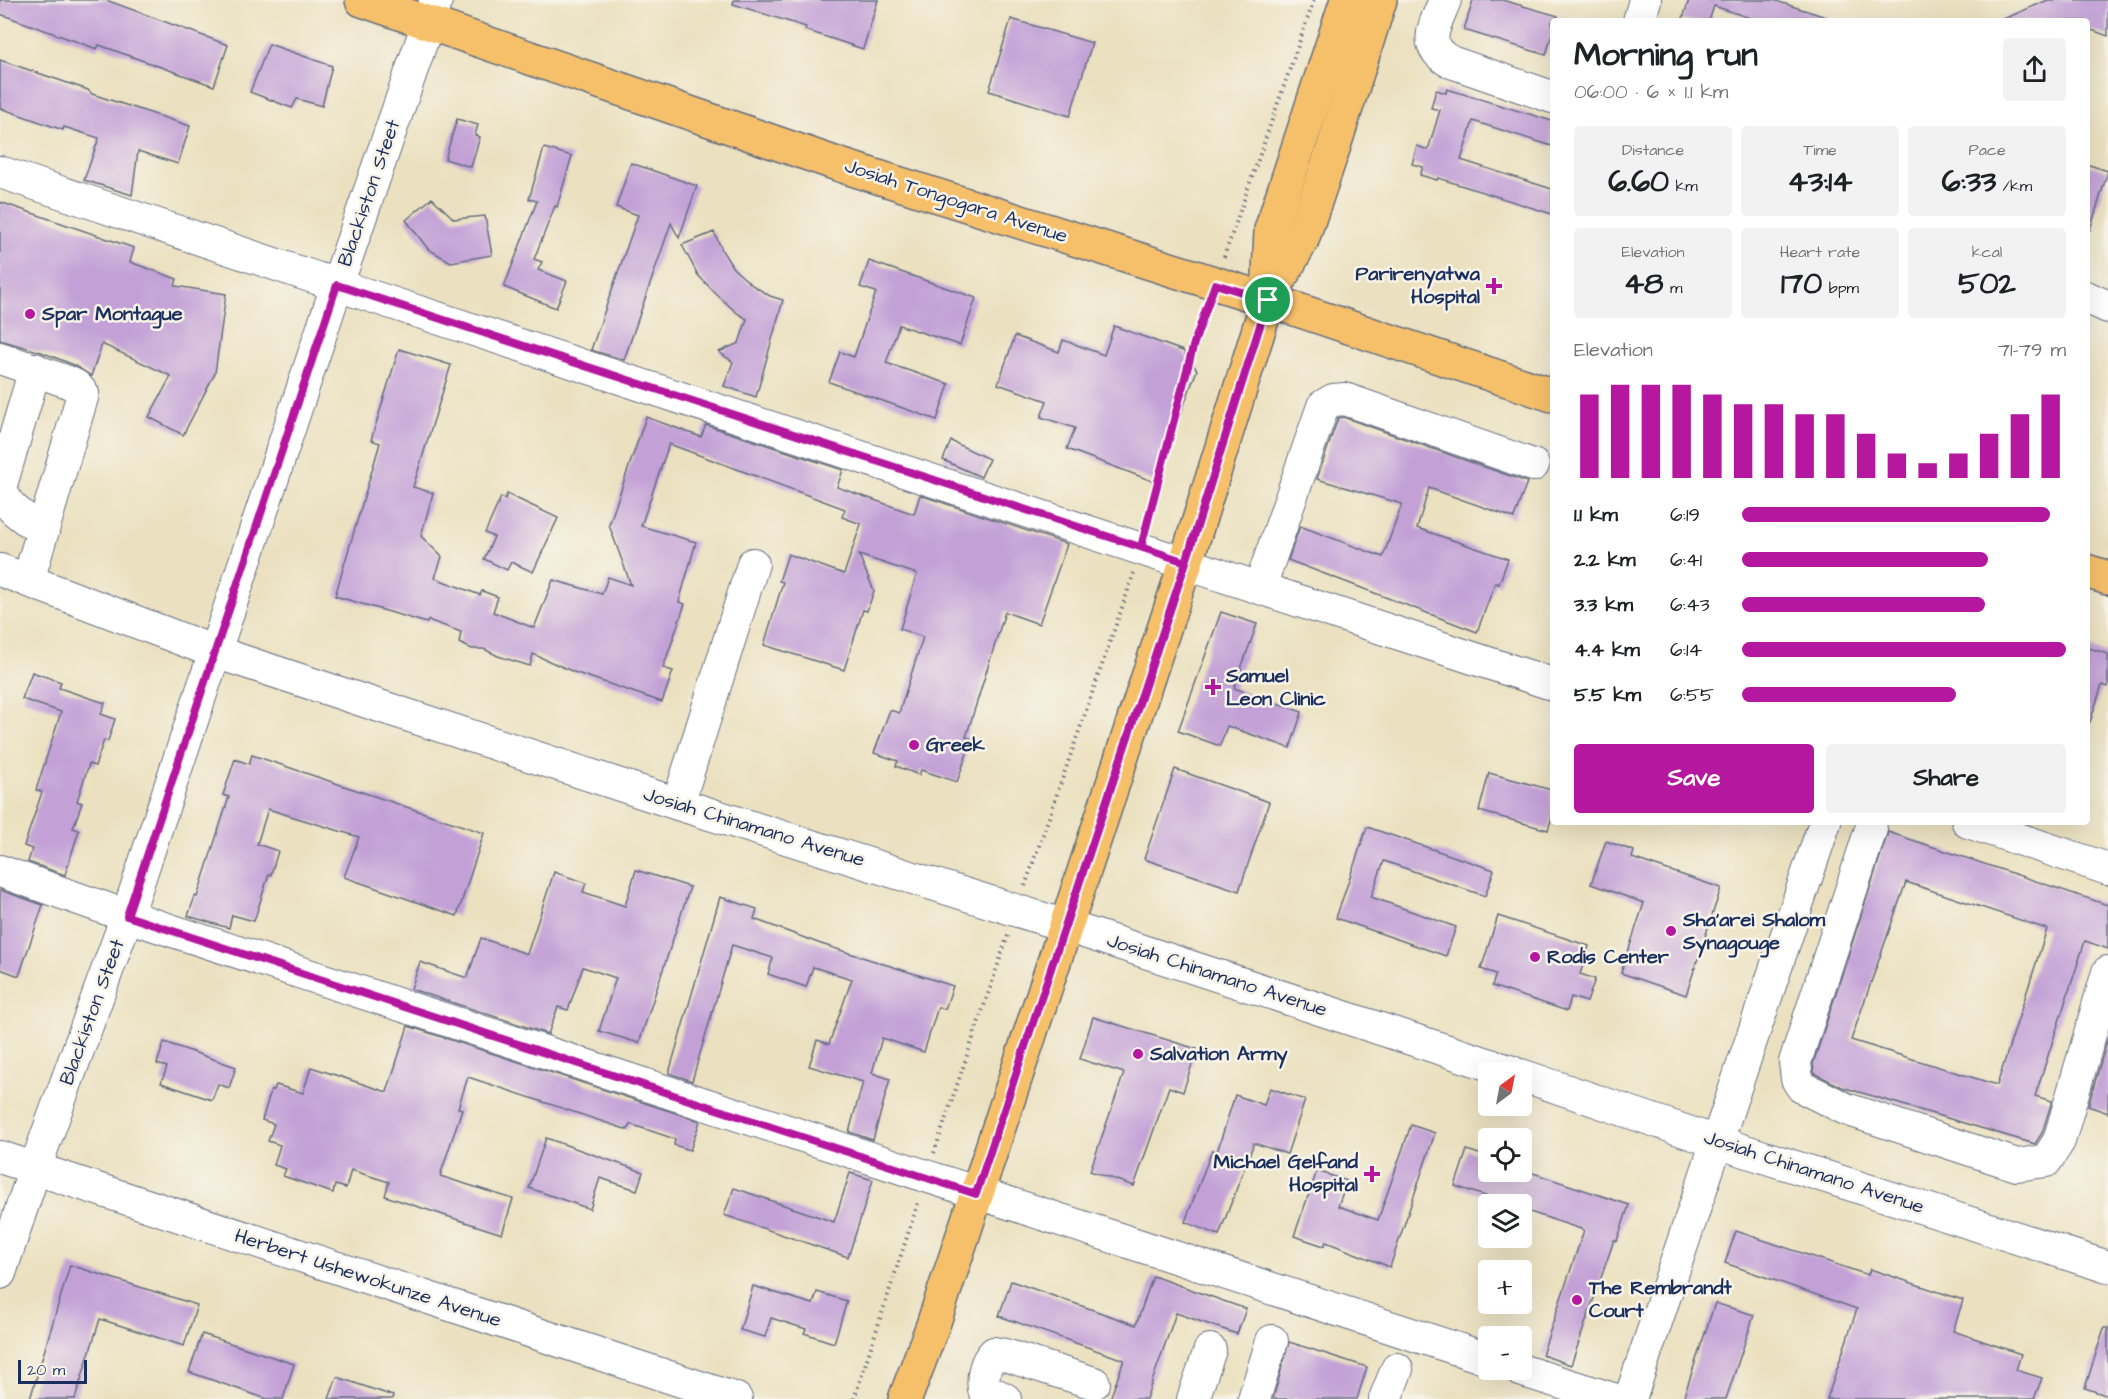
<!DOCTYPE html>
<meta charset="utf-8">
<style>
body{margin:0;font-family:"Architects Daughter",sans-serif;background:#f2f2f2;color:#202124;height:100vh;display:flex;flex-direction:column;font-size:22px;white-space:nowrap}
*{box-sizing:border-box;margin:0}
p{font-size:20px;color:#757577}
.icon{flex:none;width:33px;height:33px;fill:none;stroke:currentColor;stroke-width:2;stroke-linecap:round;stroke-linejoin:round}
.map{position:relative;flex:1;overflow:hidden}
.sheet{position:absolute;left:1550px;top:18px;width:540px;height:807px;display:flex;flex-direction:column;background:#fff;border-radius:6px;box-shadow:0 6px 24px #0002}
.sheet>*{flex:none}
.needle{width:39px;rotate:32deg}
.buttons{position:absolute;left:1478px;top:1062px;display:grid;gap:12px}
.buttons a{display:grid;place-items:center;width:54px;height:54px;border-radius:6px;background:#fff;box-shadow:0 6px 24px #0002;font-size:30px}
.scale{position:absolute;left:18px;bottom:15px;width:69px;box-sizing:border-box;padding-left:6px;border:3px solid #1b2f5e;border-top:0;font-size:16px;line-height:21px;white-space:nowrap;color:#1b2f5e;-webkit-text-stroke:4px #f7f3e8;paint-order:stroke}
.pin{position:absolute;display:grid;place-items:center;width:51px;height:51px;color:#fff;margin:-26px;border:3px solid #fff;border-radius:50%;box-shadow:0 2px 6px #0007}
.round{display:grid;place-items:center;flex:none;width:63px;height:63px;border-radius:6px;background:#f2f2f2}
.headline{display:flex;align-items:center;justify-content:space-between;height:102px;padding:0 24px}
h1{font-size:33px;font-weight:700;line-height:45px}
.figures{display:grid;grid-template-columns:repeat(3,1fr);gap:9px;height:102px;padding:6px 24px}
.figures div{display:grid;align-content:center;border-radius:6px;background:#f2f2f2;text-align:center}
.figures b{font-size:30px;font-weight:700}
.figures small{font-size:16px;font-weight:400}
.figures p{font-size:16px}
.chart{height:168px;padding:12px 24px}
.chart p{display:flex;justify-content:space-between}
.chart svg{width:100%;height:108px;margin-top:6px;stroke:#b5179e;stroke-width:6}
.button{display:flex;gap:12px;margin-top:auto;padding:12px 24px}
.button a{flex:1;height:69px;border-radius:6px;background:#b5179e;color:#fff;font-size:24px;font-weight:700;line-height:69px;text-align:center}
.button a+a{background:#f2f2f2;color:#202124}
ul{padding:0 24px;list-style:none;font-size:20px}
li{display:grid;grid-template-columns:96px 72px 1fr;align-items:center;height:45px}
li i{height:15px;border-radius:8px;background:#b5179e}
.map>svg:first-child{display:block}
.building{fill:#c3a1d7;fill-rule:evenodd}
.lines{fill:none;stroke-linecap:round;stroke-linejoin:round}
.minor-casing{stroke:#646d80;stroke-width:34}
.major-casing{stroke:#646d80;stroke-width:36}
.path{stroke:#646d80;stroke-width:4;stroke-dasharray:1.5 4.5;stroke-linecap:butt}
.minor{stroke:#fff;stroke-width:32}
.major{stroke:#f6c06b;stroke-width:33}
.route-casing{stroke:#fff;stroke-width:12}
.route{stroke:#b5179e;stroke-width:8}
.poi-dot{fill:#b5179e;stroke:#f7f3e8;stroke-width:2}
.labels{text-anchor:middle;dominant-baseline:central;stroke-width:5;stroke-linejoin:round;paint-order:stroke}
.street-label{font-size:20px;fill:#1b2f5e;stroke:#f7f3e8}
.poi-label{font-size:20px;font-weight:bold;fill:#1b2f5e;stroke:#f7f3e8;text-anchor:start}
</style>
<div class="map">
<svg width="2108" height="1399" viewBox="0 0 2108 1399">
<rect width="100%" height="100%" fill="#f7f3e8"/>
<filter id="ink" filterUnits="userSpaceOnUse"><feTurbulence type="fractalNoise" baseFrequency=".0167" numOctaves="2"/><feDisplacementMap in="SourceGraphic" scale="12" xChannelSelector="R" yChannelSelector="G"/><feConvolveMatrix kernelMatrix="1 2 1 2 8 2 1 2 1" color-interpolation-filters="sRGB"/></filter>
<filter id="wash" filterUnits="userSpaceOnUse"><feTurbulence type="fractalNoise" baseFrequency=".008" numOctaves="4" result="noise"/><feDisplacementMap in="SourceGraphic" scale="24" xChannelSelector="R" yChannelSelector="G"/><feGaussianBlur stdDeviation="1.35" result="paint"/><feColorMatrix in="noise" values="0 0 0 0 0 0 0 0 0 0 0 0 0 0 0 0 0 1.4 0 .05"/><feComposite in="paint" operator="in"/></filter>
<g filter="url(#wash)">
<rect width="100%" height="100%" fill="#ebe1c0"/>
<g id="blocks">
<g class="building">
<path d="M0,0H106L228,45L214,86L99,45L97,49L0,14Z"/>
<path d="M734,0H878L863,49L805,30L806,27L733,4Z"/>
<path d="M1473,0H1502L1558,16L1556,21H1552V34L1546,55L1464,30Z"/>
<path d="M1689,0H1773L1826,17L1825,21H1759L1714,6L1709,21H1682Z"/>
<path d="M2048,0H2108V36L2086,28V21H1999Z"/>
<path d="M1011,19L1092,43L1070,116L989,91Z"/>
<path d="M269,44L332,66L322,106L297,99L292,108L250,92Z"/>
<path d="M0,60L88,90L92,94L190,126L178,164L138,151L132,195L84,180L99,138L64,127L63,130L0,108Z"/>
<path d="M1447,89L1552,121V146L1473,121L1461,160L1552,189V214L1438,178L1437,180L1420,175L1423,167L1412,164L1417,146L1428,150L1440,110L1431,108L1436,90L1446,93Z"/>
<path d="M457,119L478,125L475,135L480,137L471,167L445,159Z"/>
<path d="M544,148L572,156L557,207L555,206L534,259L542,262L538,270L567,281L556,308L504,287L537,201L529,199Z"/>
<path d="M631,163L697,186L679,238L671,223L624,360L591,350L638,215L616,207Z"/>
<path d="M2086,164L2108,171L2090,230L2086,229Z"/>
<path d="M432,198L454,219L485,216L492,255L451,262L428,249L406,220Z"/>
<path d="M0,202L134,248L130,262L177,279L175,286L226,294L215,373L183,435L149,417L171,376L102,344L91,376L74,365L41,352L0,340Z"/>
<path d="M714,232L723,252L733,268L752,285L770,296L783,300L756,397L724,386L733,362L719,352L739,343L747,319L737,313L715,293L698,275L682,245Z"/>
<path d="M869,261L976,298L960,345L899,325L886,363L949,384L937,420L829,382L840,352L854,357L876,292L860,287Z"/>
<path d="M1114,326L1183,351L1197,370L1155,482L1067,449L1075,428L1041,417L1047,401L998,384L1015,336L1059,352L1063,340L1104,355Z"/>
<path d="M399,349L451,365L413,487L433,493L421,536L442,557L435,578L480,595L482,591L498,597L493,612L534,628L553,580L602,594L608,577L631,585L609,525L646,417L701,437L706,425L843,470L837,487L914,514L920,495L1067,544L1039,624L1005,612L966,737L972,739L957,782L921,770L919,775L896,766L898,761L874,753L890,710L899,713L923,637L900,629L917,574L859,555L874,591L867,611L863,610L844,670L764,645L783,582L779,581L788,554L844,574L861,524L842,517L845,509L669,444L641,526L696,542L679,602L685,604L663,668L673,671L662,702L574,672L533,654L530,666L498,656L484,649H472L459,643L461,632L428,620L427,623L335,596L380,443L371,440Z"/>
<path d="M1343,417L1527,482L1514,518L1429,488L1417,528L1508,559L1499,584L1495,583L1477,632L1288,560L1300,526L1383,557L1402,504L1317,479L1338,418Z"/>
<path d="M951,441L989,459L981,477L943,460Z"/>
<path d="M507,494L558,518L533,572L511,562L507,570L484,559L494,537L485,533L501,497L505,499Z"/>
<path d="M1221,612L1257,624L1234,688L1302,712L1290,748L1227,726L1220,746L1178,731Z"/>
<path d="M2086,647L2108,654V687L2102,685L2090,722H2086Z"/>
<path d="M32,672L61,682L59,688L105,703L101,714L115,719L108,741L104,740L95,766L89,764L77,801L82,803L73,828L79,830L65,875L28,862L32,849L24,846L42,792L36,790L61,712L22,699Z"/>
<path d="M252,755L484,833L457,916L344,877L359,837L268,809L257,844L278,851L271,875L269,874L254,921L232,915L229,928L188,916L195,896L197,897L229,797L223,795L235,759L249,764Z"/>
<path d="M1175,769L1269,802L1239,891L1144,859Z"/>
<path d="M1489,773L1552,790V816L1548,830L1479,811Z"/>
<path d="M1367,827L1494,870L1485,896L1384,861L1371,897L1456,927L1446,956L1336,918Z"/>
<path d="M1888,832L2108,905V949L2085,941L2035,1096L2052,1101L2042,1133L2035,1144L1842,1087L1814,1073L1813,1064ZM1906,882L2047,929L1997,1085L1851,1040Z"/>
<path d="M1606,841L1634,851L1632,858L1721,888L1686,995L1621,973L1644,903L1591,884Z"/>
<path d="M636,870L690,887L639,1043L599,1031L616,978L583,967L568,1010L558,1007L548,1034L411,989L420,962L467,978L481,938L527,954L554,872L586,883L583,892L625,906Z"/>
<path d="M0,890L43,905L19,976L0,969Z"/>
<path d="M720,897L757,909L754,919L821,944L953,986L945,1009L938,1007L924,1052L882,1038L872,1073L890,1079L873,1140L849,1132L863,1082L809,1066L817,1040L829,1044L852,979L813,967L806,987L768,974L773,958L732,945L692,1081L669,1073Z"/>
<path d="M1498,916L1589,946L1580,974L1595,979L1587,1002L1571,997L1567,1011L1492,986L1496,974L1481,969Z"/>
<path d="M1093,1017L1197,1049L1183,1092L1169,1087L1134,1186L1090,1171L1124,1073L1080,1059Z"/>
<path d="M408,1026L700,1121L690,1150L674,1145L675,1139L630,1124L628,1130L468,1077L458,1108L462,1109L440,1176L513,1199L502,1234L385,1196L389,1182L351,1170L346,1188L335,1185L333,1193L283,1176L286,1169L274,1165L280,1145L268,1141L274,1124L262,1120L271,1090H274L276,1085L303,1093L311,1067L387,1092Z"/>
<path d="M2108,1037V1113L2088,1106Z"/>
<path d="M164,1042L236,1067L229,1088L218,1084L212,1100L161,1083L167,1067L157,1064Z"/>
<path d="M1270,1088L1305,1100L1287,1154L1254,1143L1219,1235L1185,1222L1212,1150L1217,1152L1235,1095L1264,1105Z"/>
<path d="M1411,1125L1435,1133L1390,1267L1326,1242L1324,1246L1294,1236L1317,1171L1347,1181L1338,1206L1378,1220Z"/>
<path d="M546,1138L643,1172L637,1190L600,1178L590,1209L529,1188Z"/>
<path d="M1467,1150L1488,1157V1172H1521V1169L1629,1205L1617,1241L1614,1240L1571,1365L1542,1355L1584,1230L1521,1209V1204H1509L1455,1186Z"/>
<path d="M850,1173L873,1180L848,1257L724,1215L734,1188L834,1222Z"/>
<path d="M1736,1231L1868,1275L1870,1269L1963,1300L1953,1331L2021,1354L2016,1370L2042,1378L2034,1399H1827L1857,1309L1725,1263Z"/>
<path d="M70,1265L197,1305L184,1346L100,1319L75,1399H30Z"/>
<path d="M1153,1276L1246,1309L1237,1334L1176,1313L1146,1399H1110L1124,1360L999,1316L1011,1281L1136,1325Z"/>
<path d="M753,1286L813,1304L817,1292L847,1301L834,1343L804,1333L806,1329L771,1318L765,1337L740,1330Z"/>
<path d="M1715,1303L1754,1315L1726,1399H1683Z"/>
<path d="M2104,1328H2108V1396L2085,1388Z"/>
<path d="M202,1334L294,1364L283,1399H267L189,1372Z"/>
<path d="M1289,1342L1367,1367L1357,1399H1273Z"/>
<path d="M337,1377L393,1396L392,1399H329Z"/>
</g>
</g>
</g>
<g filter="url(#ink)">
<use href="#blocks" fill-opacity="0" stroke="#646d80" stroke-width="1.5"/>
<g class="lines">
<defs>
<g id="minor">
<path d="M1445,0C1435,26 1420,46 1451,62L1552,97"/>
<path d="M1639,21L1645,0"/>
<path d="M0,172L337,285L1552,684"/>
<path d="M2086,297L2108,307"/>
<path d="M0,358L68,382L76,386L83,394L28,581"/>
<path d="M35,369L1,485C3,508 26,518 43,531"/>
<path d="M0,570L215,652L678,804L1066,926L1512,1072"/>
<path d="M1260,587L1323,406L1333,400L1345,399L1533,465"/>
<path d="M678,804L753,564"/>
<path d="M1968,822L2108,869"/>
<path d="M1871,829L1795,1062L1797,1079L1802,1087L1846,1109L2017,1165L2046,1161L2059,1141L2108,972"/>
<path d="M0,871L127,916L1488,1359"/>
<path d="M1521,1075L1717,1142L2108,1267"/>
<path d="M0,1157L736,1399"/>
<path d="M0,1273L35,1168L127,916L337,285L436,0"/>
<path d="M1520,1370L1613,1399"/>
<path d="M1005,1399L984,1389C982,1377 985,1362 994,1353L1005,1355L1094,1383"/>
<path d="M1193,1399L1210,1350"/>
<path d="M1254,1399L1272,1341"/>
<path d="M1385,1399L1397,1369"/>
<path d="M1630,1399L1825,822"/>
</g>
<g id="major">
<path d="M362,0L843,166L1268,300L1552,395"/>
<path d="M1268,295L1271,230L1347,0"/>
<path d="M2086,571L2108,578"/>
<path d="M905,1399L933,1325L1066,926L1186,562L1268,300L1302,240L1333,149L1380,0"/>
</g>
</defs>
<use href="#minor" class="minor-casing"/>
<use href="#major" class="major-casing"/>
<g class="path">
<path d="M1224,257L1314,0"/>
<path d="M1147,525L1194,343L1206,309"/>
<path d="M1025,886L1134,573"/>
<path d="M934,1153L1008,935"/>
<path d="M854,1399L919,1200"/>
</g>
<use href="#minor" class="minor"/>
<use href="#major" class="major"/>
</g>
</g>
<g class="lines" filter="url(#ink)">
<defs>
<path id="route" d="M1268,300L1186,562L337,285L127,916L976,1194L1186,562L1141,547L1194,343L1215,284L1268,300"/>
</defs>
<use href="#route" class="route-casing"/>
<use href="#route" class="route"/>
</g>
<g class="poi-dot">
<path d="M1491 277h6v6h6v6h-6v6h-6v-6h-6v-6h6z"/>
<circle cx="30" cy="314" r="6"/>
<path d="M1210 678h6v6h6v6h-6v6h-6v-6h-6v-6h6z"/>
<circle cx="914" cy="745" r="6"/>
<circle cx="1671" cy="931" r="6"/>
<circle cx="1535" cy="957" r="6"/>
<circle cx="1138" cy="1054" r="6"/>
<path d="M1369 1165h6v6h6v6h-6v6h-6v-6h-6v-6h6z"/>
<circle cx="1577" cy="1300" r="6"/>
</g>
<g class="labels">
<g class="street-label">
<text transform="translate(369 193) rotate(-71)">Blackiston Steet</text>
<text transform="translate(956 201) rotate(18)">Josiah Tongogara Avenue</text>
<text transform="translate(754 827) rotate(17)">Josiah Chinamano Avenue</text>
<text transform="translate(1217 975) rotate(18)">Josiah Chinamano Avenue</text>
<text transform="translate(92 1012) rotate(-70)">Blackiston Steet</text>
<text transform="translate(1814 1172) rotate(18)">Josiah Chinamano Avenue</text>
<text transform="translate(368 1278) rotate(18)">Herbert Ushewokunze Avenue</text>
</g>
<g class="poi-label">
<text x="1480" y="274" text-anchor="end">Parirenyatwa<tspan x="1480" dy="23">Hospital</tspan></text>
<text x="42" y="314">Spar Montague</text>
<text x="1226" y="676">Samuel<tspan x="1226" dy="23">Leon Clinic</tspan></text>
<text x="926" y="745">Greek</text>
<text x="1683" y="920">Sha'arei Shalom<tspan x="1683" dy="23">Synagouge</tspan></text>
<text x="1547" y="957">Rodis Center</text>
<text x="1150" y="1054">Salvation Army</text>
<text x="1358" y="1162" text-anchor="end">Michael Gelfand<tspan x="1358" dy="23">Hospital</tspan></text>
<text x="1589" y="1288">The Rembrandt<tspan x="1589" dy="23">Court</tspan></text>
</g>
</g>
</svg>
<div class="buttons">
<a><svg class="needle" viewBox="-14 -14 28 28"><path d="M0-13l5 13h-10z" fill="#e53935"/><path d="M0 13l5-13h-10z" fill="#757577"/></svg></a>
<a><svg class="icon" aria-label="locate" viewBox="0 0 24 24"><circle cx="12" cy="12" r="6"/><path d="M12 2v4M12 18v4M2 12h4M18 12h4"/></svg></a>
<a><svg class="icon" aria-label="layers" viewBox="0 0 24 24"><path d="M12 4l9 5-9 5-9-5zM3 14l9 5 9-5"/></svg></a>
<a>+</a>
<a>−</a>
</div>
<div class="scale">20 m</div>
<div class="pin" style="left:1268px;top:300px;background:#1e9e55"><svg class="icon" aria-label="arrive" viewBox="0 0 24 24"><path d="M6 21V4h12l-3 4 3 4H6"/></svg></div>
<section class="sheet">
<div class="headline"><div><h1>Morning run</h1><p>06:00 · 6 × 1.1 km</p></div><a class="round"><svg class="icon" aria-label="share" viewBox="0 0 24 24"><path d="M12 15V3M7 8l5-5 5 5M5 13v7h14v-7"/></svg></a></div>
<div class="figures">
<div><p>Distance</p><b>6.60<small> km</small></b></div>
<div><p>Time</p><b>43:14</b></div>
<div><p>Pace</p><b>6:33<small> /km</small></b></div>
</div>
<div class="figures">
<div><p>Elevation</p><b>48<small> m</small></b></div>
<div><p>Heart rate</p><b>170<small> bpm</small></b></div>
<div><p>kcal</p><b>502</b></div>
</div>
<div class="chart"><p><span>Elevation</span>71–79 m</p>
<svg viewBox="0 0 160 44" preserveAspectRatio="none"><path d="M5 44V10M15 44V6M25 44V6M35 44V6M45 44V10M55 44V14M65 44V14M75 44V18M85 44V18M95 44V26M105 44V34M115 44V38M125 44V34M135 44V26M145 44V18M155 44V10"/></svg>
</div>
<ul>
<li><b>1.1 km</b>6:19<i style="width:95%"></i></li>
<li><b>2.2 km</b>6:41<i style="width:76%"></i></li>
<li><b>3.3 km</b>6:43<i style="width:75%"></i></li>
<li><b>4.4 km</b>6:14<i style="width:100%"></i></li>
<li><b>5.5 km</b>6:55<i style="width:66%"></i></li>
</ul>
<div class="button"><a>Save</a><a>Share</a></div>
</section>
</div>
